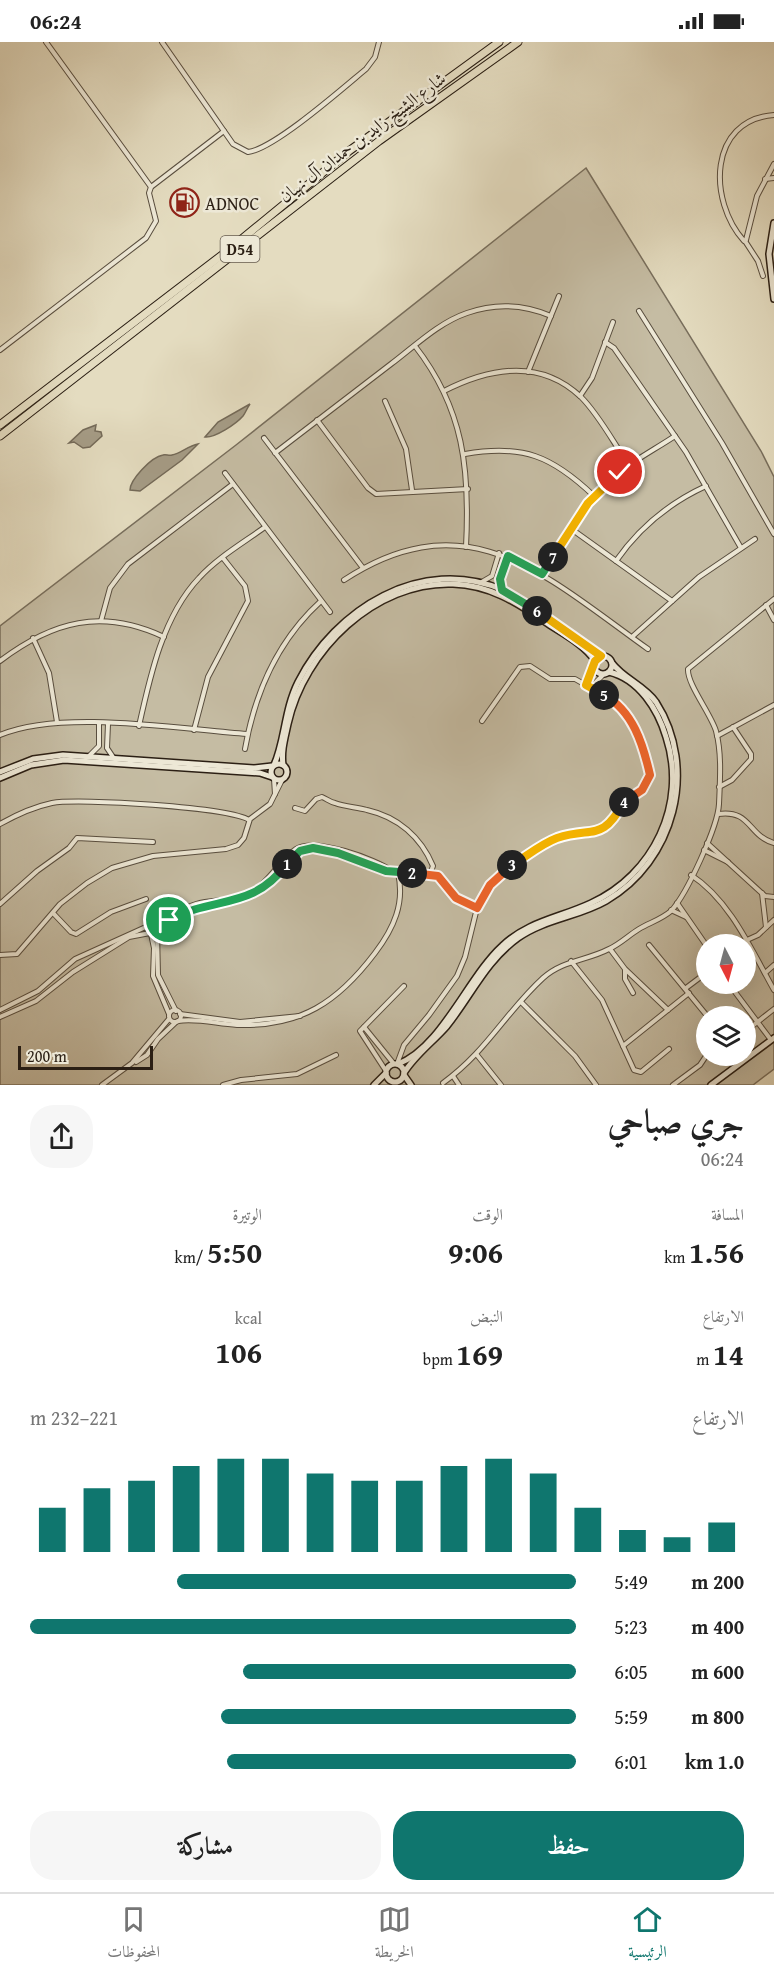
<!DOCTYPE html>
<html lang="ar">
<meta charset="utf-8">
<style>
body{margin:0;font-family:"Gentium Book Plus",Amiri,serif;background:#f6f6f6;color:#222;direction:rtl;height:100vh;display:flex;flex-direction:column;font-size:22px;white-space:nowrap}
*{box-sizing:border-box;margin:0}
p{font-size:20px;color:#767676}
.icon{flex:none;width:33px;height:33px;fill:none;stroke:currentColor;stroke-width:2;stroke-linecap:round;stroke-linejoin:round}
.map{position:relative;height:1043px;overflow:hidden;direction:ltr}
.panel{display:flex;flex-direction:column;background:#fff;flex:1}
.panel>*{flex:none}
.needle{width:39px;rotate:174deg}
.tools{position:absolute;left:696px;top:892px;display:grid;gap:12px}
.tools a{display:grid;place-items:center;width:60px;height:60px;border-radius:50%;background:#fff;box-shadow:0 6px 24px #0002;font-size:30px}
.scale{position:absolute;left:18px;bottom:15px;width:135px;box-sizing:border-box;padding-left:6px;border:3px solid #2b1f14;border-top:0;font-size:16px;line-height:21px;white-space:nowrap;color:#2b1f14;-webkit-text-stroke:4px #ede8d6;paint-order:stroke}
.pin{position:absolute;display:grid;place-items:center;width:51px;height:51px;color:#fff;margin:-26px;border:3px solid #fff;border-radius:50%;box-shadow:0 2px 6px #0007}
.km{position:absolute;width:30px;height:30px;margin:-15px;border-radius:50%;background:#222;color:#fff;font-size:16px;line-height:30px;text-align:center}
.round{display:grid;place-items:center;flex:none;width:63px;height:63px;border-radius:24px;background:#f6f6f6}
.headline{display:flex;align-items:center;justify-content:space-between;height:102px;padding:0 30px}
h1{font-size:33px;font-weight:700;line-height:45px}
.figures{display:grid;grid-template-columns:repeat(3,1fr);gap:9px;height:102px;padding:6px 30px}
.figures div{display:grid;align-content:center}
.figures b{font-size:30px;font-weight:700}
.figures small{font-size:16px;font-weight:400}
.figures p{font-size:16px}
.chart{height:168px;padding:12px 30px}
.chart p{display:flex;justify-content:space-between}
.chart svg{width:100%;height:108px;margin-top:6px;stroke:#0f766e;stroke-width:6}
.primary-button{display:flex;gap:12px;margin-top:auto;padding:12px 30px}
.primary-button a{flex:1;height:69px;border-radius:24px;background:#0f766e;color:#fff;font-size:24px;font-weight:700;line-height:69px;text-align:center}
.primary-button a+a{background:#f6f6f6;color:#222}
ul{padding:0 30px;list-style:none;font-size:20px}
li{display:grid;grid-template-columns:96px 72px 1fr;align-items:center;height:45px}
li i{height:15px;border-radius:8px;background:#0f766e}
.status{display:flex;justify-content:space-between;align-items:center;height:42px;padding:0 30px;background:#fff;direction:ltr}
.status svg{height:16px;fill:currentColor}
.tabs{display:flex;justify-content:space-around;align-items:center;height:84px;border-top:2px solid #e0e0e0;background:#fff;font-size:16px;color:#767676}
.tabs a{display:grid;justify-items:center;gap:3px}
.tabs .current{color:#0f766e}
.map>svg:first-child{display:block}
.green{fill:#c5bca3;stroke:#786e5c;stroke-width:1.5;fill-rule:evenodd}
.water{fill:#a59c86;stroke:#746a58;stroke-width:1.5}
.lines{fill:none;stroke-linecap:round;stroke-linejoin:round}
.street-casing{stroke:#594e3f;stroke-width:6}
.secondary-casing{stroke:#2b1f14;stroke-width:8}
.highway-casing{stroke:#2b1f14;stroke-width:9}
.street{stroke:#ede8d6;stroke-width:4}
.secondary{stroke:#ede8d6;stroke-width:5}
.highway{stroke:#e4dcc0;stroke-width:7}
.split-1-casing{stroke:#fff;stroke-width:12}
.split-2-casing{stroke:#fff;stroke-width:12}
.split-3-casing{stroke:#fff;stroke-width:12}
.split-4-casing{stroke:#fff;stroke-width:12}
.split-5-casing{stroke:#fff;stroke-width:12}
.split-6-casing{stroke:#fff;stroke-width:12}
.split-7-casing{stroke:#fff;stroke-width:12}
.split-8-casing{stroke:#fff;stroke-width:12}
.split-1{stroke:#22a559;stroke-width:8}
.split-2{stroke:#22a559;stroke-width:8}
.split-3{stroke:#f0652b;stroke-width:8}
.split-4{stroke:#f5b400;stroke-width:8}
.split-5{stroke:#f0652b;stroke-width:8}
.split-6{stroke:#f5b400;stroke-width:8}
.split-7{stroke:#22a559;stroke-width:8}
.split-8{stroke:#f5b400;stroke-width:8}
.labels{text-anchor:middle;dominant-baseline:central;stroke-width:5;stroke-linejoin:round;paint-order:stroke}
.shield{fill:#ede8d6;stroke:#655b4e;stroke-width:1.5}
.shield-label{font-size:16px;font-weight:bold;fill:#2b1f14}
.street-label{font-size:18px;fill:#2b1f14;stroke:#ede8d6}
.poi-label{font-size:18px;fill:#2b1f14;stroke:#ede8d6;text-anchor:start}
</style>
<div class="status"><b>06:24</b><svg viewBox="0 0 49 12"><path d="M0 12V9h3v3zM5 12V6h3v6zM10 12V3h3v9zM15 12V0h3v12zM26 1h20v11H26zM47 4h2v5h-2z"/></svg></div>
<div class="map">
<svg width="774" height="1043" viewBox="0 0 774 1043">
<rect width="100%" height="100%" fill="#e4dcc0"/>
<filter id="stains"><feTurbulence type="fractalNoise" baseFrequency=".00333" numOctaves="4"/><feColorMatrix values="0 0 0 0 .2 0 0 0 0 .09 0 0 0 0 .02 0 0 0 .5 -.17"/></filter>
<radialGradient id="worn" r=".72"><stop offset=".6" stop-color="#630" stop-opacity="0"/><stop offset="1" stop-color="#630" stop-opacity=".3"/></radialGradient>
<path class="green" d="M586,126L761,409L774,435V1027L753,1043H0V584L236,403ZM706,903H746V942H706ZM706,975H746V1014H706Z"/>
<g class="water">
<path d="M250,362C247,366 246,370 243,374C236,382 215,396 205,395L218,380Z"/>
<path d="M96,383L95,389L101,390L102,394L90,405L83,406L74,400L69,401L83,388Z"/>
<path d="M198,402L182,418L140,449L130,448C130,438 151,415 163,413C166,412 169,414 172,413C181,411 188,404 198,402Z"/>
</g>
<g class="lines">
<defs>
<g id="street">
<path d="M46,0L151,145"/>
<path d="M162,0L233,102L248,110C274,107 343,46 366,27L375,15L379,0"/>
<path d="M774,73C708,78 708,159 744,199L746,198L757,154L774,122"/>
<path d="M765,137L774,136"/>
<path d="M745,199L758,219L763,234"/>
<path d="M639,269L722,401L774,492"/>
<path d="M605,300L614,306L686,410L741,506"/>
<path d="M415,304C464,367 470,428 466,505"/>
<path d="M0,308L146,196L156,179L149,151L151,145L224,89"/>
<path d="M528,330L559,254"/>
<path d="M444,349C489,326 540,316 581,355C600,374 614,402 629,423"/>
<path d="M580,354L592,336L613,280"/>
<path d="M385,359L406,407L412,448"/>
<path d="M317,378L368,446L376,452L468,447"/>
<path d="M264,396L363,526"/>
<path d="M275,411C314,381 353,351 391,322C415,304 438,281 467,271C495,261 523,262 551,274"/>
<path d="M465,412C523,402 552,414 594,454"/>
<path d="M225,431L330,570"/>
<path d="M570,486L672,559"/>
<path d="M616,519C639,486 669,461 706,444"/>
<path d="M542,532C565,495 586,457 621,429C638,416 657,406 675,394"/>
<path d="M344,538C469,456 548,536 648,607"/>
<path d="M480,541L492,534L499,511"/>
<path d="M502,548L500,537L508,514"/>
<path d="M766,563L774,578"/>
<path d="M101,579L110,546L128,522L233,442"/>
<path d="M632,595L699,535L755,497"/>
<path d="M33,596L49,631L57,680"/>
<path d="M0,619C53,579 102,566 164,595"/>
<path d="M586,643L594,625"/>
<path d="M591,645L604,632"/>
<path d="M108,682L107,706L113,715"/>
<path d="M139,684C150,634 163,574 199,536C217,516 243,501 265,485"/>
<path d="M194,688L208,635L248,559L245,544L223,516"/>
<path d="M0,693C61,667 179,687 247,692"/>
<path d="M717,694L774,663"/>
<path d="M245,707C255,650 277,599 321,559"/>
<path d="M89,714L99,704V681"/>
<path d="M274,737L275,752"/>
<path d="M719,745L732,738L751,717V712L733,685"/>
<path d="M295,766L305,769L316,757L322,755C327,757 330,760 335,761C345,765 357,765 367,768C398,775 421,795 433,824L430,832"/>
<path d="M718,772C751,767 748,794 774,801"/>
<path d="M0,782C16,773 33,765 52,761C79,756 228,765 249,778"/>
<path d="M707,801L765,854L774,855"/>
<path d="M704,808L728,820"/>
<path d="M691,833C730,858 752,909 774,948"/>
<path d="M762,851L766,885"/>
<path d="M677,861L706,903"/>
<path d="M0,862L37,829L69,806L77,796L153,800"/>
<path d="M671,868L686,875"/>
<path d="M53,871L71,890L76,892L111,870L146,857"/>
<path d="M153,881L158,887L152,892L148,888L150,883C166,877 180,867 196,862C212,857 230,860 245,853C270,842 278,819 296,807C315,795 375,817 392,829"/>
<path d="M158,887L169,877L194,866L237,859L253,852L274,837L297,811L309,806L338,811L386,829L433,833L441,837L456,856L477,866"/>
<path d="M157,890L158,933L176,969"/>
<path d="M151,892L154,906L153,934L169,972"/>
<path d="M649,903L708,975"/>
<path d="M736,903L758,893L774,878"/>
<path d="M610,907L625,927L668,968"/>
<path d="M0,913L17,912L60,862L87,841L112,826L153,814L226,807L238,803L244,796L250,777L270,762L282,738"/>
<path d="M571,919L602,958L634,1028L641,1030L669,1007"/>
<path d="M625,928V937L633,951"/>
<path d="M765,931L774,923"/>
<path d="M729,942L771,998"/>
<path d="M686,946L706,931"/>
<path d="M521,960L575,1014L596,1043"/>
<path d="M0,968L38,949L75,917L148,884"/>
<circle cx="175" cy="974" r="6"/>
<path d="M180,972L240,980L300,974"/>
<path d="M0,975L36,959L73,930L129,895L150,891"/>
<path d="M178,979C198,976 217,982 237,983C301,985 338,960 375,911C394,886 405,861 398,831"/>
<path d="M364,985L394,1022"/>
<path d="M746,989L774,967"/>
<path d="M623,1004L689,951"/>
<path d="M477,1013L501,1043"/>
<path d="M136,1020L147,1013L158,997L176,980"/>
<path d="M397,1022L404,1003L429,973L457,934L465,915L478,862L495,837L549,800L566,794L593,791L607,784L618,773L625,759L642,748L649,736L648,724L632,679L619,662L575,637H550L530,624L520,625L482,679"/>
<path d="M386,1029L360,989L404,944"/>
<path d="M453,1034L459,1043"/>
<path d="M443,1041C487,1009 505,971 543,936C563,918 586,919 609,907C620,902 629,893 639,887C649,881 662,877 671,869C687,852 718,784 719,762C720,738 722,712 716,689C711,672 687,642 688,627L774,557"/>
<path d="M102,1043L132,1021L169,977"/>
<path d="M223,1043L241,1038L297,1032L336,1013"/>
<path d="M673,1043L700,1023L706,1014"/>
</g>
<g id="secondary">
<path d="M774,181L769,212L774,257"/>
<circle cx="603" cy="623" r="9"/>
<circle cx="279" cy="730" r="8"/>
<path d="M274,723C285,699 284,668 298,640C335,567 421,513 503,548C539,564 567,595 601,614"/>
<path d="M283,723C281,709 285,696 288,682C304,609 375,539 453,542C489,543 516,560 545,580C561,591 584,602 595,619"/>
<path d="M0,730L33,717L63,713L254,726L272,724"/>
<path d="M0,736L31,723L64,718L260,731L272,735"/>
<circle cx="395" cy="1031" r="9"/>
<path d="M398,1022C441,1006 468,935 502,904C528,879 559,876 591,861C653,833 688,762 666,695C658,668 639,637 609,630"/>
<path d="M404,1031C415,1013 433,1000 447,984C471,954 486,919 518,896C545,877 578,875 606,859C674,820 699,727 656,660C644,643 624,637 612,621"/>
<path d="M404,1033L411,1043"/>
<path d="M374,1043L386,1031"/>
<path d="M711,1043L774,996"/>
</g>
<g id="highway">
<path d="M0,383L226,210L349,109L499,0"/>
<path d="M0,394L379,99L518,0"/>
</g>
</defs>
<use href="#street" class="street-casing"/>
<use href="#secondary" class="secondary-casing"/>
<use href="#highway" class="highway-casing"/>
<use href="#street" class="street"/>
<use href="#secondary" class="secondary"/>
<use href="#highway" class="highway"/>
</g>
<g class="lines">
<defs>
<path id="split-1" d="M169,878C216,853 251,869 287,822"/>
<path id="split-2" d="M287,822L300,809L313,806L338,811L386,829L412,831"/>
<path id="split-3" d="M412,831L438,834L456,856L477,866L490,843L512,823"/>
<path id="split-4" d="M512,823C527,814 541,802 557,796C594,784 601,801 624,760"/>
<path id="split-5" d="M604,653C633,669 643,702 650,733L642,748L624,760"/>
<path id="split-6" d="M537,569L601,614L595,619L586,643L604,653"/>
<path id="split-7" d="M537,569L502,548L500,537L508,514L542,532L553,515"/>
<path id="split-8" d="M553,515L588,461L620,430"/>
</defs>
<use href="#split-1" class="split-1-casing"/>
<use href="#split-2" class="split-2-casing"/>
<use href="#split-3" class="split-3-casing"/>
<use href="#split-4" class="split-4-casing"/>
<use href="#split-5" class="split-5-casing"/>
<use href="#split-6" class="split-6-casing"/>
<use href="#split-7" class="split-7-casing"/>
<use href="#split-8" class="split-8-casing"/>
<use href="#split-1" class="split-1"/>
<use href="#split-2" class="split-2"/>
<use href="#split-3" class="split-3"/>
<use href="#split-4" class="split-4"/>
<use href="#split-5" class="split-5"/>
<use href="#split-6" class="split-6"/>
<use href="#split-7" class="split-7"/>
<use href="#split-8" class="split-8"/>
</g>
<defs>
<symbol id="fuel-ring" viewBox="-11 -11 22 22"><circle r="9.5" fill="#ede8d6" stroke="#8f2418" stroke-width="1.5"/><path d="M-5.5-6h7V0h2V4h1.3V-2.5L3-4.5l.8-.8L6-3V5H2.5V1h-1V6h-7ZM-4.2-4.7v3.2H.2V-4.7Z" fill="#8f2418"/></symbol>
</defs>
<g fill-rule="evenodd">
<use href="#fuel-ring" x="168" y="144" width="33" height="33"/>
</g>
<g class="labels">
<rect class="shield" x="220.5" y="194" width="39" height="26" rx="4.5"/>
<g class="shield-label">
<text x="240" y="207">D54</text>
</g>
<g class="street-label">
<text transform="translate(362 95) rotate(-37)">شارع الشيخ زايد بن حمدان آل نهيان</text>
</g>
<g class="poi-label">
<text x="205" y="161">ADNOC</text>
</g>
</g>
<rect width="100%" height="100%" filter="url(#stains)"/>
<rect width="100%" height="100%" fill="url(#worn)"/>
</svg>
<div class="tools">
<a><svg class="needle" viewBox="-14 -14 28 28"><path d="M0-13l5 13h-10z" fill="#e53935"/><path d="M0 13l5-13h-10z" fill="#767676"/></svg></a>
<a><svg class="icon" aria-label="layers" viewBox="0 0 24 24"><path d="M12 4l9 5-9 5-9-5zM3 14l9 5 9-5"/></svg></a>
</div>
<div class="scale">200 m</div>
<div class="pin" style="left:169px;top:878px;background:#1e9e55"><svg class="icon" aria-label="arrive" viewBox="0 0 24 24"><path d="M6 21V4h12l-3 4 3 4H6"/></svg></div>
<div class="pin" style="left:620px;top:430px;background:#d93025"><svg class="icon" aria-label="check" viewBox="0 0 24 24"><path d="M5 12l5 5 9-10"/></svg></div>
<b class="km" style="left:287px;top:822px">1</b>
<b class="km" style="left:412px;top:831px">2</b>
<b class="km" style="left:512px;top:823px">3</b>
<b class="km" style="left:624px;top:760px">4</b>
<b class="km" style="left:604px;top:653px">5</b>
<b class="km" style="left:537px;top:569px">6</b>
<b class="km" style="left:553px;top:515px">7</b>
</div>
<section class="panel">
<div class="headline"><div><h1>جري صباحي</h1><p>06:24</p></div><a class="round"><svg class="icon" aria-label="share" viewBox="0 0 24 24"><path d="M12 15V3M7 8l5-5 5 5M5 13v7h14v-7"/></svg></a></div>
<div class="figures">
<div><p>المسافة</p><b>1.56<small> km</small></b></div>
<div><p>الوقت</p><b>9:06</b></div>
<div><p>الوتيرة</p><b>5:50<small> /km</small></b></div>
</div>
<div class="figures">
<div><p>الارتفاع</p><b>14<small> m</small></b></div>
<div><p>النبض</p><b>169<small> bpm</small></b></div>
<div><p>kcal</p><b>106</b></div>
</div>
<div class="chart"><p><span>الارتفاع</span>221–232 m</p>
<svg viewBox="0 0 160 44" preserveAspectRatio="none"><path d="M5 44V26M15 44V18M25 44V15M35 44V9M45 44V6M55 44V6M65 44V12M75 44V15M85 44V15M95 44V9M105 44V6M115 44V12M125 44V26M135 44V35M145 44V38M155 44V32"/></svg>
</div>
<ul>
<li><b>200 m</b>5:49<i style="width:73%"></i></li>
<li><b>400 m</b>5:23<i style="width:100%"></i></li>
<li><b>600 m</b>6:05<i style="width:61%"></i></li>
<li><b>800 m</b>5:59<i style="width:65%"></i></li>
<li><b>1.0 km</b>6:01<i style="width:64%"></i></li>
</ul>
<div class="primary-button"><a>حفظ</a><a>مشاركة</a></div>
</section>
<nav class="tabs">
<a class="current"><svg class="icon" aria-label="home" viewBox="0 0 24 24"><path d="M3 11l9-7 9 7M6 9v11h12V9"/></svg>الرئيسية</a>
<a><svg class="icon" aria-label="map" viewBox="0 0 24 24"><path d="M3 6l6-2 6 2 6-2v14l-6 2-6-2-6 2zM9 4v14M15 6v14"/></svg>الخريطة</a>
<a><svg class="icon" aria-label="saved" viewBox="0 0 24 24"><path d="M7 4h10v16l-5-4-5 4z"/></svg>المحفوظات</a>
</nav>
